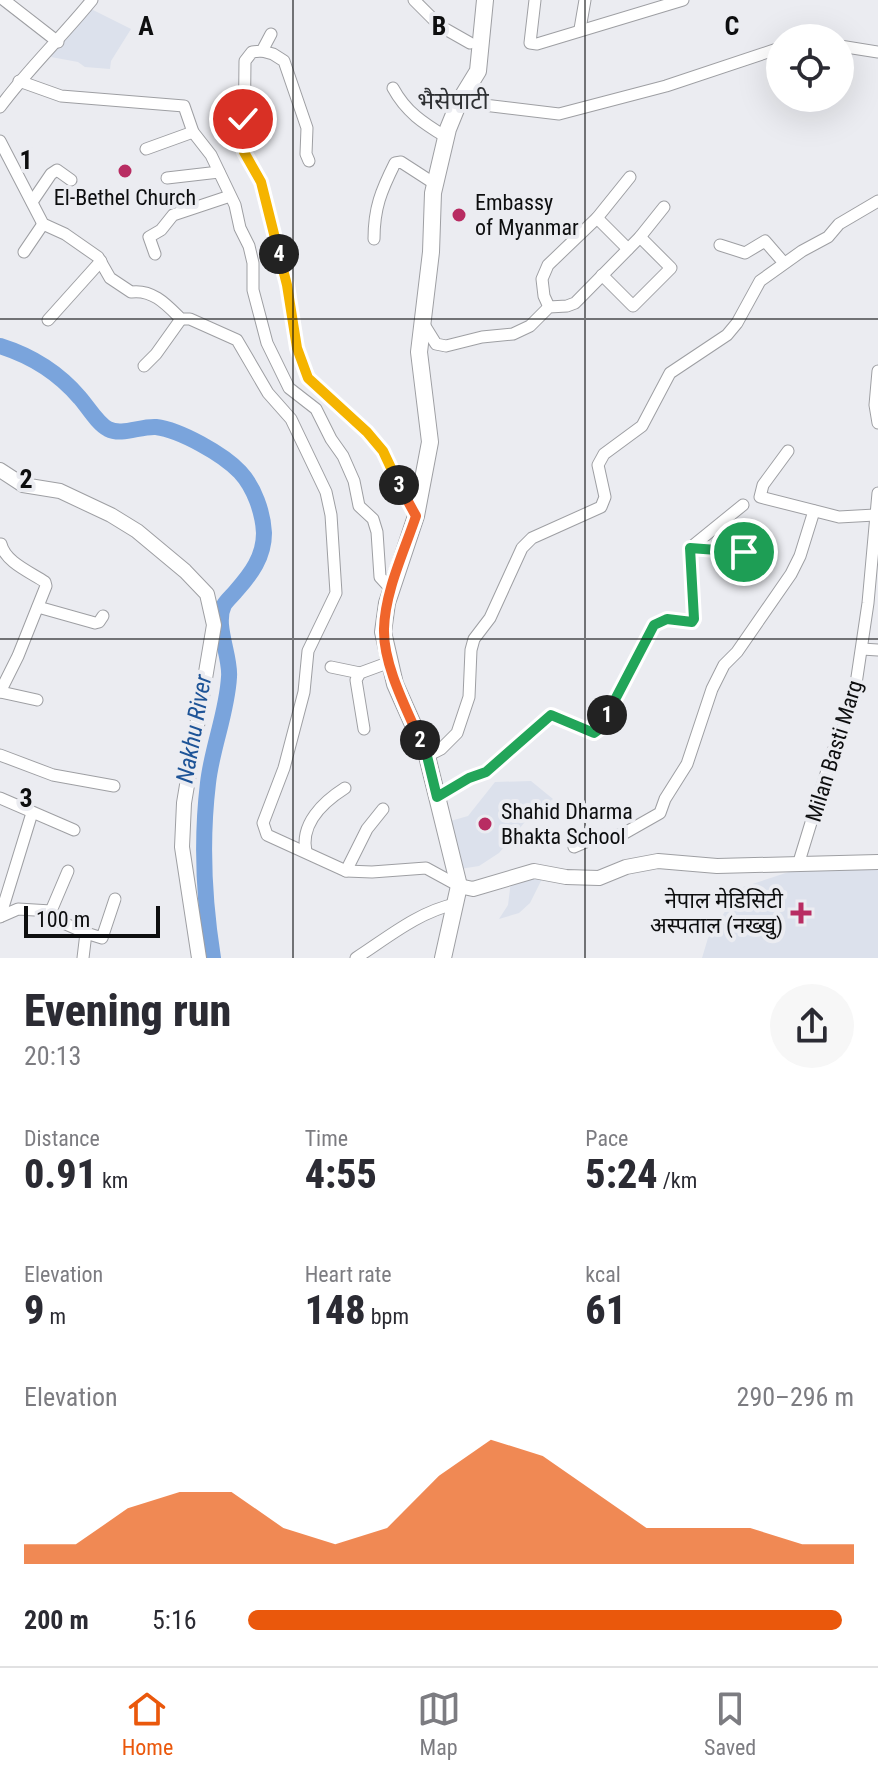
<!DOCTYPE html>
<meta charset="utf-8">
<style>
body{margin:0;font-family:"Roboto Condensed","Noto Sans Devanagari",sans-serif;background:#f7f7f7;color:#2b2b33;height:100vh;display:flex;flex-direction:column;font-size:30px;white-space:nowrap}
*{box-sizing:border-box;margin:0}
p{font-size:26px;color:#7c7c81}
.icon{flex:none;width:44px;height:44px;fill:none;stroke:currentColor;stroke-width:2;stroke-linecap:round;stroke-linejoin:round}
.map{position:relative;height:958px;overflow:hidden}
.details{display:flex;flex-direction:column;background:#fff;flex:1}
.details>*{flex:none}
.fabs{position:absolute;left:766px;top:24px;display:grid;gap:16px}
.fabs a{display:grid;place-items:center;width:88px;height:88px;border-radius:50%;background:#fff;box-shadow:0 8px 32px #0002;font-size:40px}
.scale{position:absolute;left:24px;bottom:20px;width:136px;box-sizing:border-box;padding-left:8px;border:4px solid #0d0e0f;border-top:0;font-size:22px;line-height:28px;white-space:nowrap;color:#0d0e0f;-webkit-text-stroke:6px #ebecf1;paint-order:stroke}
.pin{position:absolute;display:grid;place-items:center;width:68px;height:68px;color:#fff;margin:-34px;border:4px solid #fff;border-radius:50%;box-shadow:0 2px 8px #0007}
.km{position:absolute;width:40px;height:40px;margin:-20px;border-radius:50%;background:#222;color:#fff;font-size:22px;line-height:40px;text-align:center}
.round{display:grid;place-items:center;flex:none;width:84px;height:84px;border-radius:42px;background:#f7f7f7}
.head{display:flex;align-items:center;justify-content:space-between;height:136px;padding:0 24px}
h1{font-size:44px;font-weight:800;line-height:60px}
.stats{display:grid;grid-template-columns:repeat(3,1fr);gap:12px;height:136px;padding:8px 24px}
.stats div{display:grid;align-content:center}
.stats b{font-size:40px;font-weight:800}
.stats small{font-size:22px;font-weight:400}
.stats p{font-size:22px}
.chart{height:224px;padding:16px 24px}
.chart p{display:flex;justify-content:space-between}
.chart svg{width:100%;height:144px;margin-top:8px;fill:#ea580c;opacity:.7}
ul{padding:0 24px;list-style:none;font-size:26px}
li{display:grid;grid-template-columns:128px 96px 1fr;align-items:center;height:60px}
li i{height:20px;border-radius:10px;background:#ea580c}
.menu{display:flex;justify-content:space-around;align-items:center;height:112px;border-top:2px solid #e1e1e2;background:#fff;font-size:22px;color:#7c7c81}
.menu a{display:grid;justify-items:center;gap:4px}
.menu .active{color:#ea580c}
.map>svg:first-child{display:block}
.built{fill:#dce1ec}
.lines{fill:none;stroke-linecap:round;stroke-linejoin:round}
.river{stroke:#7aa4dc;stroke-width:16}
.minor-casing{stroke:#9e9fa3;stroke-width:13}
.tertiary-casing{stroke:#9e9fa3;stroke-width:16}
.secondary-casing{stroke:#9e9fa3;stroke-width:18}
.minor{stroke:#fff;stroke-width:11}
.tertiary{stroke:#fff;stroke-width:14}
.secondary{stroke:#fff;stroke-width:16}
.split-1-casing{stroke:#fff;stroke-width:16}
.split-2-casing{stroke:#fff;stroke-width:16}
.split-3-casing{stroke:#fff;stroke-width:16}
.split-4-casing{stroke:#fff;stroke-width:16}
.split-5-casing{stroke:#fff;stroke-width:16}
.split-1{stroke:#22a559;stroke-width:10}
.split-2{stroke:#22a559;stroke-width:10}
.split-3{stroke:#f0652b;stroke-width:10}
.split-4{stroke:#f5b400;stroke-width:10}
.split-5{stroke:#f5b400;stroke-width:10}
.grid{fill:none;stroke:#0d0e0f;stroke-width:2;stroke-opacity:0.55}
.poi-dot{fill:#b82c62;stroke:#ebecf1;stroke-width:3}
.labels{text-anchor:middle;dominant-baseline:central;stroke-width:8;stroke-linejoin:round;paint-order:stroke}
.poi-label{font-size:22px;fill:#0d0e0f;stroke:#ebecf1;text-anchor:start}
.street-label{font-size:22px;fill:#0d0e0f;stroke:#ebecf1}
.neighbourhood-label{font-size:24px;fill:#2e3033;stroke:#ebecf1}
.water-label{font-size:24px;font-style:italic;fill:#1e5497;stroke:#ebecf1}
.grid-label{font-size:26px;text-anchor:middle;font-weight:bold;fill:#0d0e0f;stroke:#ebecf1;stroke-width:8;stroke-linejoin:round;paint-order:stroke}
</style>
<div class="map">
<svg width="878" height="958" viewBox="0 0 878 958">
<rect width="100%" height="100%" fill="#ebecf1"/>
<g class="built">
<path d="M91,9L131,29L111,61L110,69L85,67L78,62L51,57Z"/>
<path d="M531,781L553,799L529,817L499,853L479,866L460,869L447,822L468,816L495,782Z"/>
<path d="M801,868H878V958H702L708,938L740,888Z"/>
<path d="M529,877L542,879L530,903L519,913L499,919L508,905L511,881Z"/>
</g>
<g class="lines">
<path class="river" d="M0,346C32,356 58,372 80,398C88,407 97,423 108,429C122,436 140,426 156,427C180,430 223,454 240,472C254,487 263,512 264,533C264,557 251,574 236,591C233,595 227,600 224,605C214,625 231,656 229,677C227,713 212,747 208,783C201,841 204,901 213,958"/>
<defs>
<g id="minor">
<path d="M4,0L58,42"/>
<path d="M414,0L440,26L470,43"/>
<path d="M535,0L530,43L537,44L683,0"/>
<path d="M580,29L585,0"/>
<path d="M271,34L262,51L252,52L245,61L244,152L261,182L287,285L297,348L308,378L367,432L383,451L416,516"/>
<path d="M840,46L878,52"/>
<path d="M262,51L273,54L284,61L307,128L306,154L309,161"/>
<path d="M19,81L61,96L184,106L193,132L211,155L235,205L240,228L249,246L253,263V290L267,343L289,388L316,409L331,439L343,456L354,481L359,506L373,519L377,532L380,577L391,589"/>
<path d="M393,88C406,112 423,123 446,137"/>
<path d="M459,102L559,114L666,86L780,48"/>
<path d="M0,107C28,69 62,37 92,0"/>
<path d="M0,141L43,224L65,234L98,257L110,278L131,292C153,289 167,305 181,319H190L237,340L268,393L291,419L326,492L331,515L336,593L308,651L304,692L284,768L263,823L267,835L346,871L372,872L426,868L459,886"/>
<path d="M146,149L193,132"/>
<path d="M167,178L219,172"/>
<path d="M32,202L51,174L57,170L71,180"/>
<path d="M597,218L628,249"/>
<path d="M374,239C374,208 381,191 395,163L401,162L435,184"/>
<path d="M720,245L745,253L765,241L784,263"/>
<path d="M24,252L43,224"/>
<path d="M155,254L149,237L161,230L173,215L230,196"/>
<path d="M602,275L633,306L671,268L640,237"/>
<path d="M549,307L544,296L542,279L548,265L597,218L630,177"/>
<path d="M48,320L101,261"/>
<path d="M423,323L436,344L446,346L482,337L513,334L530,326L549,307L567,306L575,303L640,237L664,207"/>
<path d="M144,366L156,354L181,319"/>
<path d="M878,371L875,405L878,423"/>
<path d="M788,451L763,485L760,497L839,517L875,515"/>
<path d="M690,548L744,552"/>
<path d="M38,607L95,623L99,622L103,616"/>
<path d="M862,649L878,650"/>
<path d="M331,667L360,673"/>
<path d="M0,692L18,656L46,586L45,582C30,572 5,562 1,544"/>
<path d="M1,692L37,700"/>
<path d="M364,729L356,680L360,673L390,662"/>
<path d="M0,755L53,775L114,786"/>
<path d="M427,756L441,749L457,733L469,697L471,650L474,639L490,618L522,548L532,538L601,507L605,497L598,465L604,454L642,426L670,373L727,335L737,323L760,281L802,251L828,237L839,224L878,201"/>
<path d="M437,797L469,778L486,772L551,715L594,733L601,728L654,625L667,619L692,622L694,619L690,548L743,505"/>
<path d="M0,798L74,830"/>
<path d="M574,847L588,841L623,834L660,813L665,799L687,764L712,689L724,665L737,652L791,574L800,556L814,511"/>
<path d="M306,852C300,824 323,802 345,788"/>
<path d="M798,865L833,751L853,704L868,603L878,493"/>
<path d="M346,871L367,829L383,809"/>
<path d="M51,911L68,871"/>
<path d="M2,916L18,909L51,911L59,921L86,933L83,958"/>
<path d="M0,917L32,813"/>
<path d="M86,933L102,938L115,899"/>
<path d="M356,958C387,938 418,912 455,904"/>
</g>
<g id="tertiary">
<path d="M0,470L23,485L60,491L111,515L137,531L185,571L207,594L214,625L184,803L182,847L199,958"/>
<path d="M459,886L473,889L534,871L566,877L599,878L626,867L658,861L717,866L878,862"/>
</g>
<path id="secondary" d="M443,958L459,886L427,756L395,684L383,632L387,603L416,516L430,442L419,352L431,252L433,193L448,129L459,102L478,71L485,0"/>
</defs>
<use href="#minor" class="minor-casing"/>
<use href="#tertiary" class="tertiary-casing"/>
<use href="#secondary" class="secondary-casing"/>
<use href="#minor" class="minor"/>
<use href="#tertiary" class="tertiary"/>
<use href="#secondary" class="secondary"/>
</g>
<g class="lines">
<defs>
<path id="split-1" d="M607,715L654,625L667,619L692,622L694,619L690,548L744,552"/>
<path id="split-2" d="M420,740L427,756L437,797L469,778L486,772L551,715L594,733L601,728L607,715"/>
<path id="split-3" d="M399,485L416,516C404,552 385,591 384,629C383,664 406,708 420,740"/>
<path id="split-4" d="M279,254L287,285L297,348L308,378L367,432L383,451L399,485"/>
<path id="split-5" d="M243,119L244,152L261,182L279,254"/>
</defs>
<use href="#split-1" class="split-1-casing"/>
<use href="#split-2" class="split-2-casing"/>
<use href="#split-3" class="split-3-casing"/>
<use href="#split-4" class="split-4-casing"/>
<use href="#split-5" class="split-5-casing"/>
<use href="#split-1" class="split-1"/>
<use href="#split-2" class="split-2"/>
<use href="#split-3" class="split-3"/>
<use href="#split-4" class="split-4"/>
<use href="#split-5" class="split-5"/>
</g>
<path class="grid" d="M293,0V958M585,0V958M0,319H878M0,639H878"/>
<g class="poi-dot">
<circle cx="125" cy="171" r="8"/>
<circle cx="459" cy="215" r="8"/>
<circle cx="485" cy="824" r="8"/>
<path d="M797 901h8v8h8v8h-8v8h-8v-8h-8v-8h8z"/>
</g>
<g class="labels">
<g class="poi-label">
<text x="125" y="197" text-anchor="middle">El-Bethel Church</text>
<text x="475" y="202">Embassy<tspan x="475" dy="25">of Myanmar</tspan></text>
<text x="501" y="811">Shahid Dharma<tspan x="501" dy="25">Bhakta School</tspan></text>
<text x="783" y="900" text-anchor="end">नेपाल मेडिसिटी<tspan x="783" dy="25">अस्पताल (नख्खु)</tspan></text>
</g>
<g class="street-label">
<text transform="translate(834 751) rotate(-73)">Milan Basti Marg</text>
</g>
<g class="neighbourhood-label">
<text x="453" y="101">भैसेपाटी</text>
</g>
<g class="water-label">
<text transform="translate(194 729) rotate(-80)">Nakhu River</text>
</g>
</g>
<g class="grid-label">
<text x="146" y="35">A</text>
<text x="439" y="35">B</text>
<text x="732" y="35">C</text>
<text x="26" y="169">1</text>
<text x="26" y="488">2</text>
<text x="26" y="807">3</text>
</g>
</svg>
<div class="fabs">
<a><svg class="icon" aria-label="locate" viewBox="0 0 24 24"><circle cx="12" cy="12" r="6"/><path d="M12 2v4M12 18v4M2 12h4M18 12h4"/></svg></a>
</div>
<div class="scale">100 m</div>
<div class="pin" style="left:744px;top:552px;background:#1e9e55"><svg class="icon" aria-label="arrive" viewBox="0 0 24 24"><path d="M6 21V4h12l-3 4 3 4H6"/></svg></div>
<div class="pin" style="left:243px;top:119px;background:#d93025"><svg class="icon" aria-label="check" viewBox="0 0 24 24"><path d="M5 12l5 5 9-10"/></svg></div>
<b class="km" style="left:607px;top:715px">1</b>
<b class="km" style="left:420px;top:740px">2</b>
<b class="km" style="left:399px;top:485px">3</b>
<b class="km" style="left:279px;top:254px">4</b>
</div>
<section class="details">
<div class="head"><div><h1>Evening run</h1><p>20:13</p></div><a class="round"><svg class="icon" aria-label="share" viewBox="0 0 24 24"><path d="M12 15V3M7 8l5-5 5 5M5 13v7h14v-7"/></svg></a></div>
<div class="stats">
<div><p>Distance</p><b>0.91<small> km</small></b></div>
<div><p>Time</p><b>4:55</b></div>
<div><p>Pace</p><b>5:24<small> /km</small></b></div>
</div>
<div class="stats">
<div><p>Elevation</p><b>9<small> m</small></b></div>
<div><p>Heart rate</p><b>148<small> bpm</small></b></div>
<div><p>kcal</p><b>61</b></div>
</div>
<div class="chart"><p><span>Elevation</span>290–296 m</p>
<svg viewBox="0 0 160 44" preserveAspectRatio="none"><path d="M0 44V38L10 38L20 27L30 22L40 22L50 33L60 38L70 33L80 17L90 6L100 11L110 22L120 33L130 33L140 33L150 38L160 38V44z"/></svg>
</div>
<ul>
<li><b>200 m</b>5:16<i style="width:98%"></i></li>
</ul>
</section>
<nav class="menu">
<a class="active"><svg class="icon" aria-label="home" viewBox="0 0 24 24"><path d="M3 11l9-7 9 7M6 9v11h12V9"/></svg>Home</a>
<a><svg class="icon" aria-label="map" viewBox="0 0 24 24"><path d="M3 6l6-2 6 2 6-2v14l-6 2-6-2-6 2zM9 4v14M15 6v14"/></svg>Map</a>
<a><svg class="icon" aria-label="saved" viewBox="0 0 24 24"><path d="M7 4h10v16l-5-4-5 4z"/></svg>Saved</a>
</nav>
